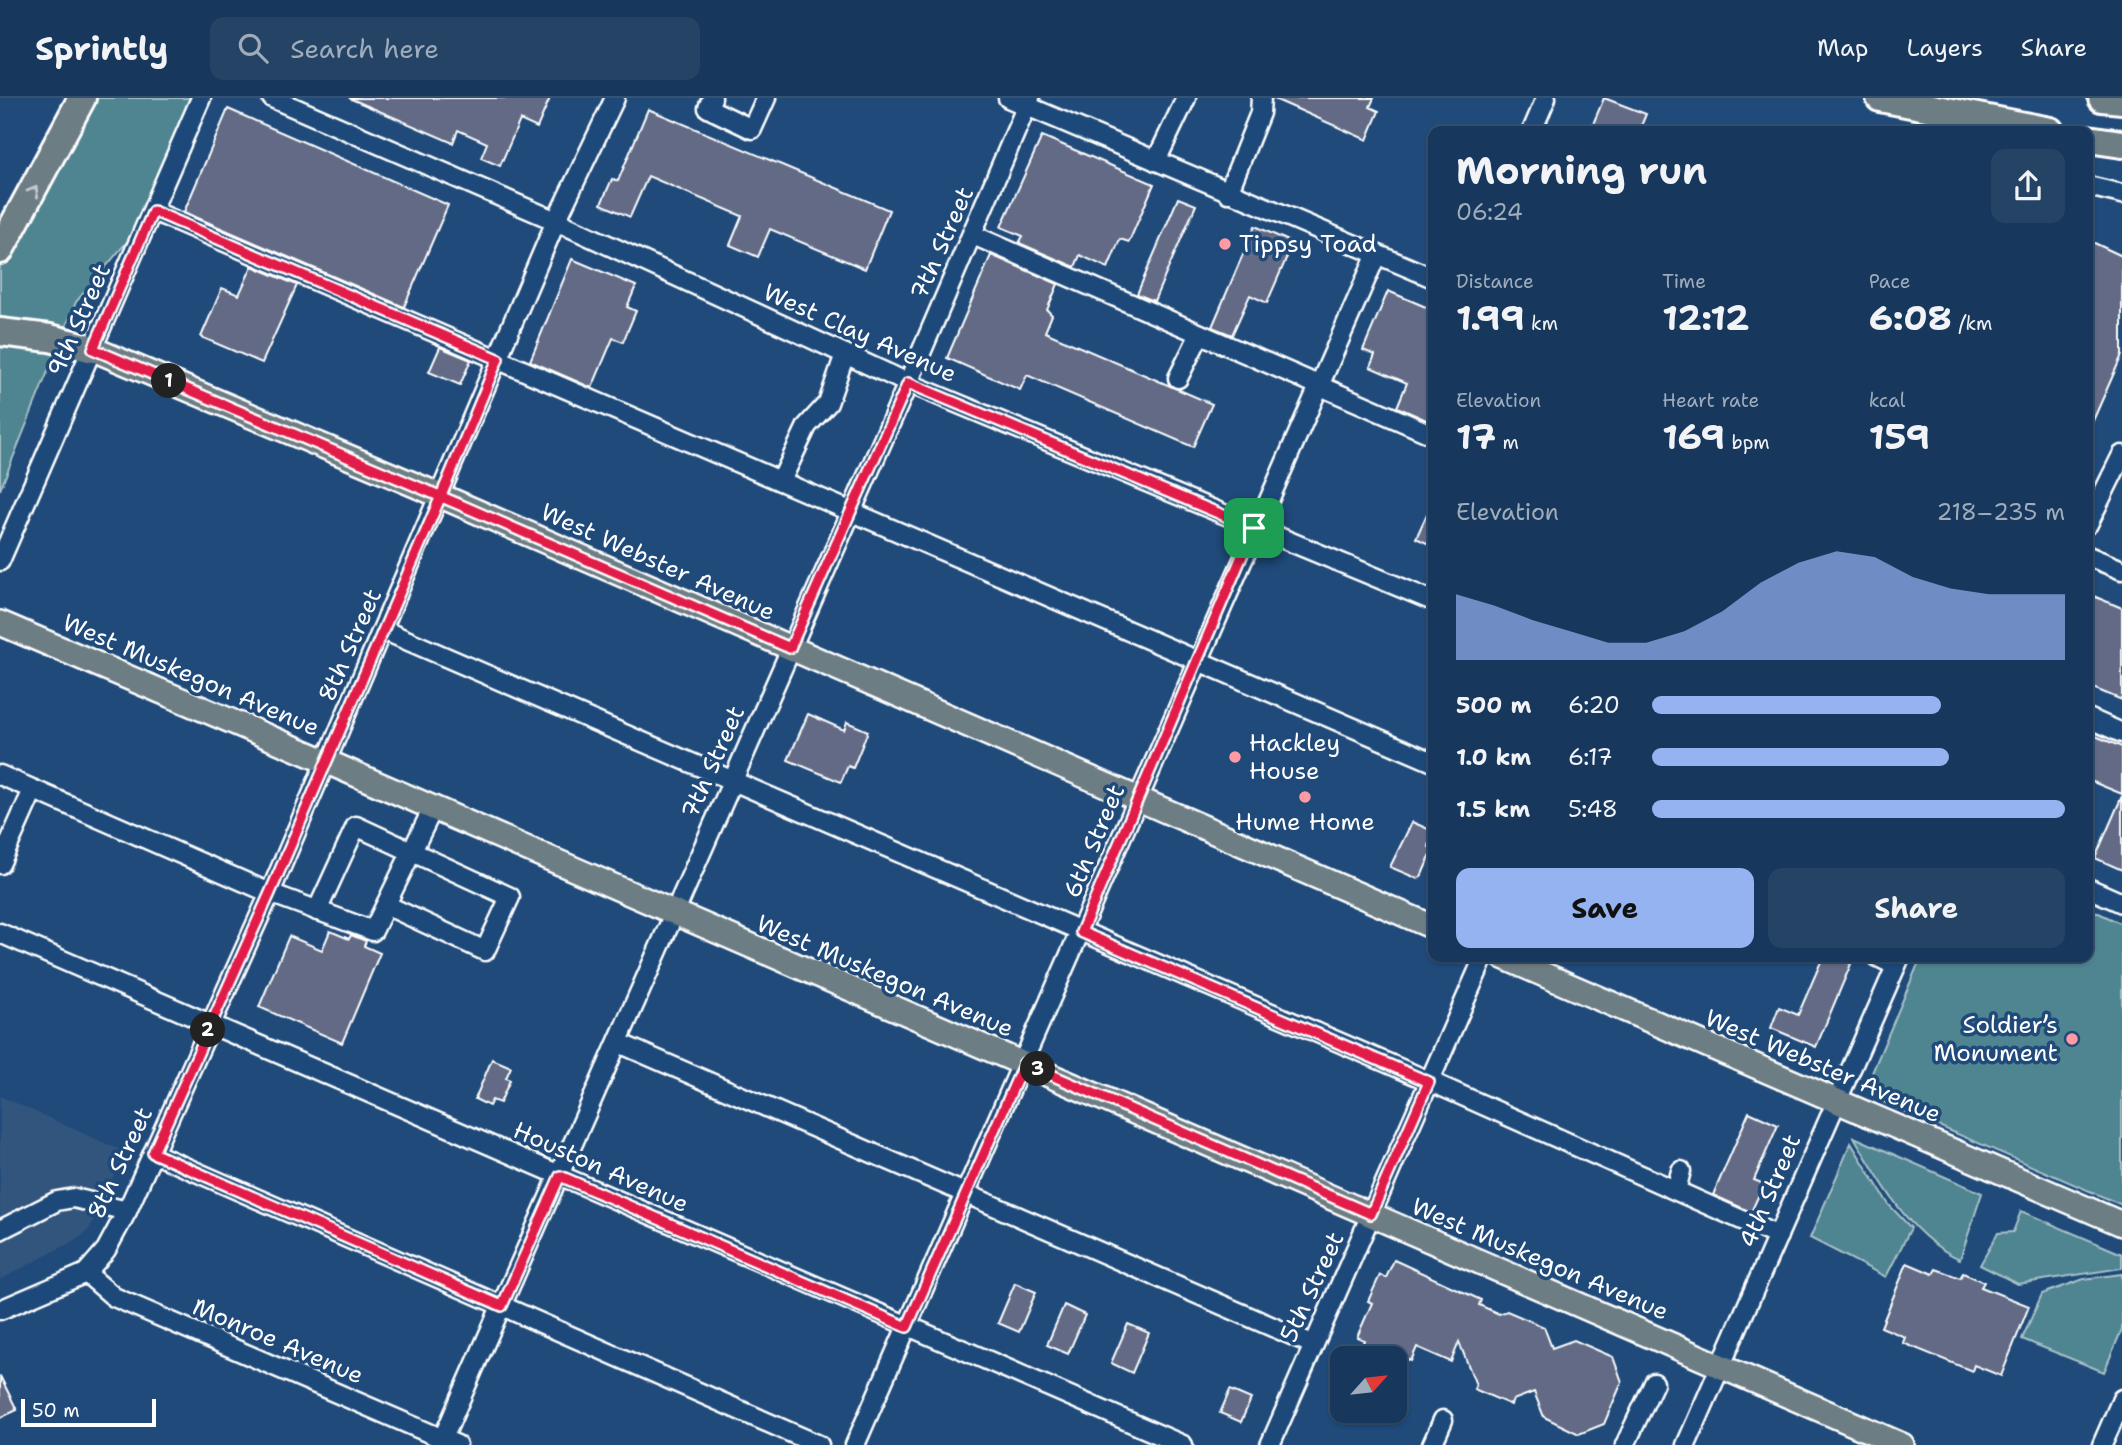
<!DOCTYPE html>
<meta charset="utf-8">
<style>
body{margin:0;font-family:"Shantell Sans",sans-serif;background:#244365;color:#f1f3f6;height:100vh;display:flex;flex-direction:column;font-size:26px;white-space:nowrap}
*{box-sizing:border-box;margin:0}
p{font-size:23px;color:#9eacbb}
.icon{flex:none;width:38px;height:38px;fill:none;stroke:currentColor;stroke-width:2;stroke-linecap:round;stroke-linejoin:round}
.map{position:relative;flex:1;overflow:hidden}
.sheet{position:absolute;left:1428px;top:28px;width:665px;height:836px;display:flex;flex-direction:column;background:#17385c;border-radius:14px;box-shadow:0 2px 5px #0004,0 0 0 2px #365272}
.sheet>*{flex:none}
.needle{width:46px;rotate:63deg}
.tools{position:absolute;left:1330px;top:1248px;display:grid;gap:14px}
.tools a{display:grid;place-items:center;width:77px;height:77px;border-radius:14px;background:#17385c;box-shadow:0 2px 5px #0004,0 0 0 2px #365272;font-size:35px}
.scale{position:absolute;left:21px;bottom:18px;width:135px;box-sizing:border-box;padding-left:7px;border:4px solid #fff;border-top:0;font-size:19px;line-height:24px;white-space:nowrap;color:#fff;-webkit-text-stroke:5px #1f4a7a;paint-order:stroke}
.pin{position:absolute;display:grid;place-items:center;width:60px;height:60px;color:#fff;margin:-30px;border-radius:14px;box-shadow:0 4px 10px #0006}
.km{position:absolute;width:35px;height:35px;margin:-18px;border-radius:50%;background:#222;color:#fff;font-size:19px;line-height:35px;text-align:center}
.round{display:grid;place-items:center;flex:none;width:74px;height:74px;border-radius:14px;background:#244365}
.summary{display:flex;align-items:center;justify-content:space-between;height:119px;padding:0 28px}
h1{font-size:38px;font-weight:700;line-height:52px}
.figures{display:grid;grid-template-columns:repeat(3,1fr);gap:10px;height:119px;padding:7px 28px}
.figures div{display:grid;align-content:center}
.figures b{font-size:35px;font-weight:700}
.figures small{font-size:19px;font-weight:400}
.figures p{font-size:19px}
.chart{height:196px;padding:14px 28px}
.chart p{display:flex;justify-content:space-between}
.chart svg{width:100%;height:126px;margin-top:7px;fill:#95b2f1;opacity:.7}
.cta{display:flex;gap:14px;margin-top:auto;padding:14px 28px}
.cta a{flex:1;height:80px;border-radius:14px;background:#95b2f1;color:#111;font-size:28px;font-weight:700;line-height:80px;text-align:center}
.cta a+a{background:#244365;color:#f1f3f6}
ul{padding:0 28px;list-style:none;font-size:23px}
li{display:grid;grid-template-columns:112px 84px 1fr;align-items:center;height:52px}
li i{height:18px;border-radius:9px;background:#95b2f1}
header{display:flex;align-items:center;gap:42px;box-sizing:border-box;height:98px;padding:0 35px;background:#17385c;border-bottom:2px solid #365272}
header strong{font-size:33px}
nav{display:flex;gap:38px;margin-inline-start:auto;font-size:24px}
.search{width:490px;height:63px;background:#244365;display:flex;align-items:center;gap:18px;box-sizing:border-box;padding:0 24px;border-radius:14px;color:#9eacbb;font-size:26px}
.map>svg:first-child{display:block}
.built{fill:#33547d}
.green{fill:#508491;stroke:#a8c2c8;stroke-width:2}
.building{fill:#626a85;stroke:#fff;stroke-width:2}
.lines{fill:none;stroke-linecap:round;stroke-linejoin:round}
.minor-casing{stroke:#fff;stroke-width:23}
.major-casing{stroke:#fff;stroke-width:28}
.highway-casing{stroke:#fff;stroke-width:32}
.minor{stroke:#1f4a7a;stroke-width:18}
.major{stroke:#6d7d84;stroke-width:23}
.highway{stroke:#6d7d84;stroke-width:26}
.oneway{stroke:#c5cbce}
.route-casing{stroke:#fff;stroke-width:14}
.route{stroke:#e11d48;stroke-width:9}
.poi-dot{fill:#ff9aa2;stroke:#1f4a7a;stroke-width:2.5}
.labels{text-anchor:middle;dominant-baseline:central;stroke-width:7;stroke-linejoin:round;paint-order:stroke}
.street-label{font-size:24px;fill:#fff;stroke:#1f4a7a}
.poi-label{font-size:24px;fill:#fff;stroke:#1f4a7a;text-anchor:start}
</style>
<header>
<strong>Sprintly</strong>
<div class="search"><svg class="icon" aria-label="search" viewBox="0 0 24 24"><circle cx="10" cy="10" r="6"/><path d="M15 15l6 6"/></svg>Search here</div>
<nav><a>Map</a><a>Layers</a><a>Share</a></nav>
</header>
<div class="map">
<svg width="2122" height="1347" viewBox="0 0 2122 1347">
<rect width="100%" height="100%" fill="#1f4a7a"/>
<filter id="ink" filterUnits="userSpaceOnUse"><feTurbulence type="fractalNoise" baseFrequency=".0143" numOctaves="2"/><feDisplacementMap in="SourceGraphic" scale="14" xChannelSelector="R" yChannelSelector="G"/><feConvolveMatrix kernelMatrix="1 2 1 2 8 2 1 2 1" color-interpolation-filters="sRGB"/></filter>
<g filter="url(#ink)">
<path class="built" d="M0,998L125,1054L90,1130L81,1139L0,1182Z"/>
<g class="green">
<path d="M82,0H201L153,113L76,204L0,392V152Z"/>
<path d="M2088,810L2122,826V1107L1883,1004L1869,982L1921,859H2088Z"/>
<path d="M1854,1039L1982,1095L1960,1161C1910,1140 1881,1084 1854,1039Z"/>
<path d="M1851,1045L1889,1107L1911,1130L1886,1179L1810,1140Z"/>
<path d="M2021,1113L2122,1156V1170L2018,1186L1980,1167L1998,1135L2013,1134Z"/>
<path d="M2122,1176V1231L2104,1274L2022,1241L2042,1196L2084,1181Z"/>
</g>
<g class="building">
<path d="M349,0H550L537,30L520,22L500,68L481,60L487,45L458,32L453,45Z"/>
<path d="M1272,0H1374L1370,9L1379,13L1367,42Z"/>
<path d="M1604,0L1646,16L1639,33H1590Z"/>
<path d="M228,11L448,107L404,209L184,114Z"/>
<path d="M648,11L889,112L865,171L770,131L758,159L730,147L742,118L648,78L630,119L601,106L612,81L618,83Z"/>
<path d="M1042,38L1154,86L1129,144L1120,141L1108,170L1080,157L1075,169L1019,145L1023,138L1001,129Z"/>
<path d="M1178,100L1196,107L1154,203L1137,196Z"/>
<path d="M1255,128L1293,145L1267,205L1250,197L1232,237L1212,229Z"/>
<path d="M2088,142L2122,158V257L2088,334Z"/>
<path d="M991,157L1058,186L1047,212L1052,217L1045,234L1212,306L1193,349L1027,277L1020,292L947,260Z"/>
<path d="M572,161L636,188L627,209L636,213L623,244L613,240L592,290L530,263Z"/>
<path d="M252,168L297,187L262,265L201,239L222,190L239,197Z"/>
<path d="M1388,193L1433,212V325L1397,309L1407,285L1370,269L1375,257L1363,252Z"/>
<path d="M440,249L471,262L460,287L429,274Z"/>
<path d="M1433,403V448L1416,440Z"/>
<path d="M2091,497L2122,510V602L2088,588V505Z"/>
<path d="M808,616L844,632L847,624L868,633L853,670L848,668L841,684L788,662Z"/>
<path d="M2093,637L2122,649V696L2088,682V649Z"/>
<path d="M2122,698V772L2095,760Z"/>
<path d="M1412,724L1433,733L1429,749L1433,751L1421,779L1416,780L1390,769Z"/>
<path d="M330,833L349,841L351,837L366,843L364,848L380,855L342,945L259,909L289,838L322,852Z"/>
<path d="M1823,859H1836L1851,866L1816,949L1771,930L1779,909L1798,917Z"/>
<path d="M492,961L511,969L506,980L510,982L500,1005L492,1002L489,1008L475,1001Z"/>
<path d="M1749,1014L1778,1027L1754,1082L1764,1086L1751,1114L1713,1097Z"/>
<path d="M1394,1162L1481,1202L1479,1207L1499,1216L1507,1213L1544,1229L1552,1250L1574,1242L1613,1259L1622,1284L1604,1326L1579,1336L1544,1319L1534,1294L1513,1302L1511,1307L1474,1291L1476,1287L1459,1244L1451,1264L1417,1249L1411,1263L1404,1260H1376L1360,1253L1364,1242L1357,1239L1372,1205L1368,1203L1380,1177L1386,1180Z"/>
<path d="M1907,1165L1933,1176L1936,1171L1960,1180L1963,1175L1984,1184L1981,1189L2029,1208L2001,1278L1974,1267L1972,1273L1903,1245L1905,1239L1881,1229Z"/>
<path d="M1015,1185L1036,1194L1019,1234L998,1225Z"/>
<path d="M1064,1207L1085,1217L1068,1256L1047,1247Z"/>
<path d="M1128,1226L1149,1235L1132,1275L1111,1265Z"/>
<path d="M0,1278L17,1312L0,1320Z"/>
<path d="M1230,1292L1251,1301L1241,1324L1220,1315Z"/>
</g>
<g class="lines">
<defs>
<g id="minor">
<path d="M272,0L556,123L908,285L1433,503"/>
<path d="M712,0L708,10L752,31L766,0"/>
<path d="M1008,0L1433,180"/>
<path d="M1532,33L1546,0"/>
<path d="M1156,63L1186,0"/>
<path d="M2088,88L2122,96"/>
<path d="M1228,95L1260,15L1261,0"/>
<path d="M153,113L1433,664"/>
<path d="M973,137L1433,337"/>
<path d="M1178,280L1200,236"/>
<path d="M781,383L807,328L828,305L845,256"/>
<path d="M2088,426L2122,357"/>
<path d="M2088,458L2122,472"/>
<path d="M0,463L201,0"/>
<path d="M383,532L1429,983L1778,1138"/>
<path d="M2088,620L2122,635"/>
<path d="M0,677L270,795L373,833L433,710"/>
<path d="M0,766L33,692"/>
<path d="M2088,790L2122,805"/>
<path d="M317,813L356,728L510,799L485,853L386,807"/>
<path d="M0,835L1183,1347"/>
<path d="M1878,859L1896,868"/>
<path d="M619,945L1312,1246"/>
<path d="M153,1055L819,1347"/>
<path d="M1676,1092L1681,1073"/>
<path d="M0,1132L57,1103L74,1100L127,1113"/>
<path d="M86,1175L114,1199L457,1347"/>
<path d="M0,1212L86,1175L106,1152L127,1113L270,795L556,123L615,0"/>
<path d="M440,1347L908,285L1030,0"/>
<path d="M855,1347C1029,951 1199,553 1376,158"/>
<path d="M1270,1347L1484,859"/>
<path d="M1432,1347L1443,1322"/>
<path d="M1625,1347L1654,1285"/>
<path d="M1686,1347L1900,859"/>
<path d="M2102,1347L2122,1301"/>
</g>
<g id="major">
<path d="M93,251L441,398L1433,829"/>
<path d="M0,525L325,663L1902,1347"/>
<path d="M1503,859L2122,1126"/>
</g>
<g id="highway">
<path d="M1880,0L2050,33"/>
<path d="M2102,0L2122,2"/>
<path d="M2088,41L2122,46"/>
<path d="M0,152L82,0"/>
<path d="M0,234L50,240L93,251"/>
</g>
</defs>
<use href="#minor" class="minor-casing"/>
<use href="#major" class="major-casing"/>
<use href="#highway" class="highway-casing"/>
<use href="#minor" class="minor"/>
<use href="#major" class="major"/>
<use href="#highway" class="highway"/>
</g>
<defs><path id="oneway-chevron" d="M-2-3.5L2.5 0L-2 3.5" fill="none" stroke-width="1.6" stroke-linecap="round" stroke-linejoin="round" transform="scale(1.75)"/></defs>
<use class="oneway" href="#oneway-chevron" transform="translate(34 93) rotate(-60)"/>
</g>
<g class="lines" filter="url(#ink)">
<defs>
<path id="route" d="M1254,430L908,285L790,550L463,408C340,355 216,304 93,251L153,113L498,261L449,379L429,426L270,795L153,1055L502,1208L560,1078L907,1229L1024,965L1371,1116L1429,984L1081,834L1254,430"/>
</defs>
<use href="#route" class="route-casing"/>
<use href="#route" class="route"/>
</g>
<g class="poi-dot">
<circle cx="1225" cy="146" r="7"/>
<circle cx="1235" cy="659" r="7"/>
<circle cx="1305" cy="699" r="7"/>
<circle cx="2072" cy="941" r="7"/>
</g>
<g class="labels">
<g class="street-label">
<text transform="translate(942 145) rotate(-66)">7th Street</text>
<text transform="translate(79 222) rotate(-66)">9th Street</text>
<text transform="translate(860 235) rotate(24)">West Clay Avenue</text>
<text transform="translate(658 464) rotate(24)">West Webster Avenue</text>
<text transform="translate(350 547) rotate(-66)">8th Street</text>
<text transform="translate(191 577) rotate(23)">West Muskegon Avenue</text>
<text transform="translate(713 664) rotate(-66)">7th Street</text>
<text transform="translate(1094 743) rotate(-67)">6th Street</text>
<text transform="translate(885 878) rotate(23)">West Muskegon Avenue</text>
<text transform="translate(1823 968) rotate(23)">West Webster Avenue</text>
<text transform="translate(120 1065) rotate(-65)">8th Street</text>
<text transform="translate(601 1069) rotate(24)">Houston Avenue</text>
<text transform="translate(1770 1093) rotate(-67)">4th Street</text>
<text transform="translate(1540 1161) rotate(23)">West Muskegon Avenue</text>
<text transform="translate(1312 1189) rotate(-65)">5th Street</text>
<text transform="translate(278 1243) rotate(23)">Monroe Avenue</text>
</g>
<g class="poi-label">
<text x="1239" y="146">Tippsy Toad</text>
<text x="1249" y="645">Hackley<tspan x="1249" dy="28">House</tspan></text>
<text x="1305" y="724" text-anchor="middle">Hume Home</text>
<text x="2058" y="927" text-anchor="end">Soldier’s<tspan x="2058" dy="28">Monument</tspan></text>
</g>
</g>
</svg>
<div class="tools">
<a><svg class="needle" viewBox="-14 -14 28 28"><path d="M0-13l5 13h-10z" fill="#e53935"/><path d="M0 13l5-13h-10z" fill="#9eacbb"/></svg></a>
</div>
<div class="scale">50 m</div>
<div class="pin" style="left:1254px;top:430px;background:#1e9e55"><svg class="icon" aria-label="arrive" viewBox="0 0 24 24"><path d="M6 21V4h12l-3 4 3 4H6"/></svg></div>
<b class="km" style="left:169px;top:283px">1</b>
<b class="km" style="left:208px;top:932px">2</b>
<b class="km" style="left:1038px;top:971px">3</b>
<section class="sheet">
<div class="summary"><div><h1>Morning run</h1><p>06:24</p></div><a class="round"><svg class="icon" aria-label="share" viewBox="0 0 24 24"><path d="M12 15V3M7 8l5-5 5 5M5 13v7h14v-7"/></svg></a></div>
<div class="figures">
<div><p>Distance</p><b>1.99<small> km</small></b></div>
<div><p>Time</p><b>12:12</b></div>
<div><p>Pace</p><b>6:08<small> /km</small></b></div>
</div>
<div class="figures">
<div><p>Elevation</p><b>17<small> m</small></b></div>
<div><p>Heart rate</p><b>169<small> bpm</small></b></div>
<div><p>kcal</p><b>159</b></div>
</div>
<div class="chart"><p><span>Elevation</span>218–235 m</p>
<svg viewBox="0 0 160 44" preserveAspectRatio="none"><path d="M0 44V21L10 25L20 30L30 34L40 38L50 38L60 34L70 27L80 17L90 10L100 6L110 8L120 15L130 19L140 21L150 21L160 21V44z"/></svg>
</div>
<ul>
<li><b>500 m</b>6:20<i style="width:70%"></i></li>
<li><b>1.0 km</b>6:17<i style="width:72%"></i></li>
<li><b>1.5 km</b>5:48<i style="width:100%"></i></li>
</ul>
<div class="cta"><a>Save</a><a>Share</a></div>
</section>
</div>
